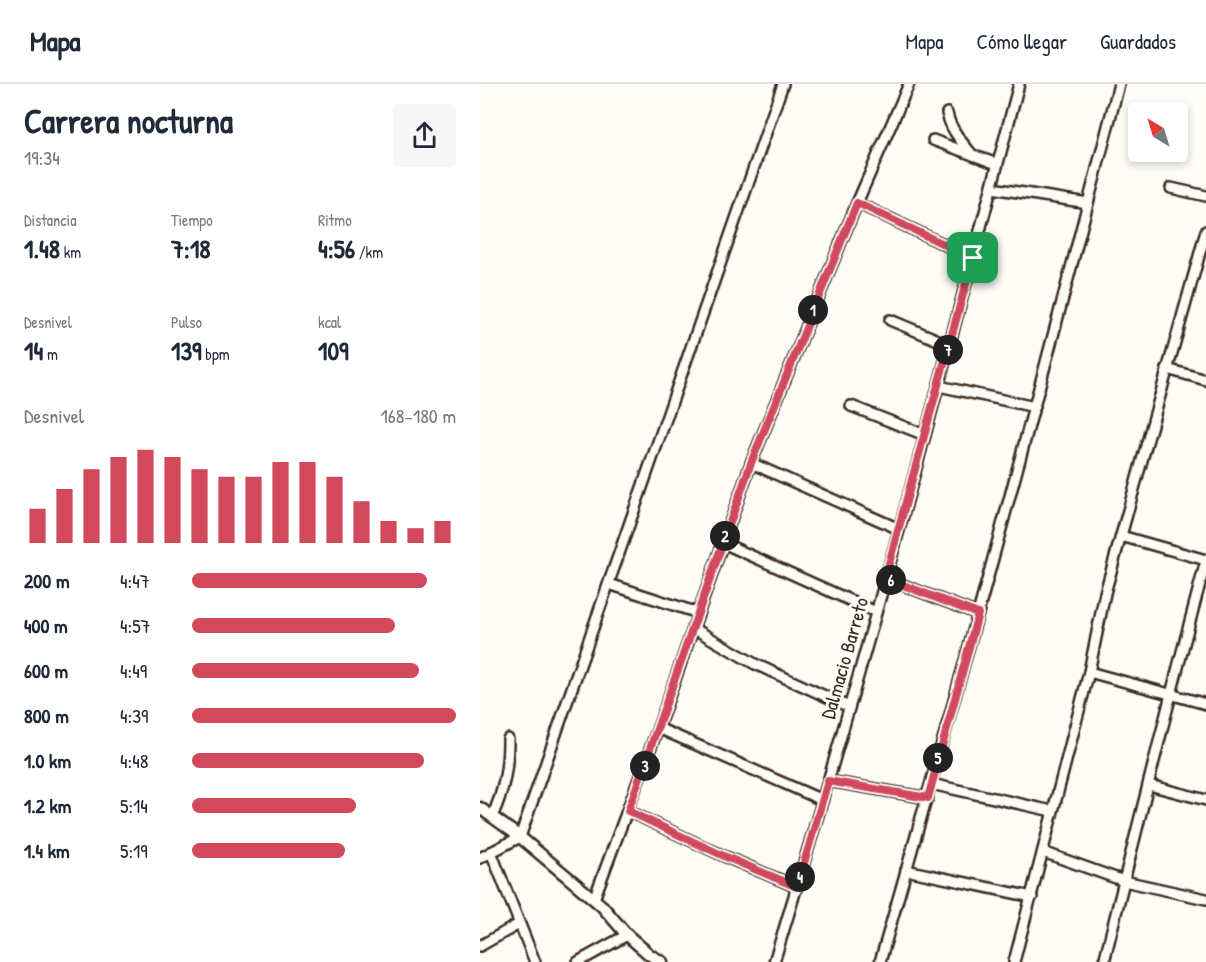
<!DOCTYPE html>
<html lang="es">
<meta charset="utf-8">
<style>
body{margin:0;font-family:"Patrick Hand",sans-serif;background:#f6f6f7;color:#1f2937;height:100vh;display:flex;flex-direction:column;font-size:22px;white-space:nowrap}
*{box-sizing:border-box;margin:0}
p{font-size:20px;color:#747a83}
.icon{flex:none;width:33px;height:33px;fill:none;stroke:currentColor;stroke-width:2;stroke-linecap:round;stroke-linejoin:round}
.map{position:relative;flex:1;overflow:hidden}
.drawer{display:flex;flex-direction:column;background:#fff;width:480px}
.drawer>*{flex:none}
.needle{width:39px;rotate:322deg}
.fabs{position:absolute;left:648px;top:18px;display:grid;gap:12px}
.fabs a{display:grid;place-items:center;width:60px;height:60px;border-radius:6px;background:#fff;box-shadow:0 3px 9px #0003;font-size:30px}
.pin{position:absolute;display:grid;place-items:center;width:51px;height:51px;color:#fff;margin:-26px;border-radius:12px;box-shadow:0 3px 9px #0006}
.km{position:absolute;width:30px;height:30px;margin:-15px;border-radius:50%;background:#222;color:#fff;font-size:16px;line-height:30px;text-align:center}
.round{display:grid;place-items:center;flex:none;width:63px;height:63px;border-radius:6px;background:#f6f6f7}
.summary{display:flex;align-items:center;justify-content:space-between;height:102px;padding:0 24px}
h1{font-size:33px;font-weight:700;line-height:45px}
.metrics{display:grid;grid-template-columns:repeat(3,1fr);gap:9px;height:102px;padding:6px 24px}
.metrics div{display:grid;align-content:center}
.metrics b{font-size:26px;font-weight:700}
.metrics small{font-size:16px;font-weight:400}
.metrics p{font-size:16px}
.chart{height:168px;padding:12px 24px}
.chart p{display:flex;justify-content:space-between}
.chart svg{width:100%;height:108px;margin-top:6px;stroke:#d1495b;stroke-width:6}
ul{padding:0 24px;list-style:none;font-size:20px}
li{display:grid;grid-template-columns:96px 72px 1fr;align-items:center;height:45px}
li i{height:15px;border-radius:8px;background:#d1495b}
header{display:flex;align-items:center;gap:36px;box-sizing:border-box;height:84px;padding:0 30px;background:#fff;border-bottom:2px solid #e0e1e3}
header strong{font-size:28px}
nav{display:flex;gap:33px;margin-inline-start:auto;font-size:21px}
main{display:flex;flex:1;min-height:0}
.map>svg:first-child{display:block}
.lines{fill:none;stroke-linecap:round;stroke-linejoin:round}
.minor-casing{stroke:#3b2a1e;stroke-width:14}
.major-casing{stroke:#3b2a1e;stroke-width:15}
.minor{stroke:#fdfcf7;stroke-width:9}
.major{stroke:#fdfcf7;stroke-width:10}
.route-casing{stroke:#fff;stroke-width:12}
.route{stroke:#d1495b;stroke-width:8}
.labels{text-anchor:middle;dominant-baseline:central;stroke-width:6;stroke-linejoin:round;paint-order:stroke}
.street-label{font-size:20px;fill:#3b2a1e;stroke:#fdfcf7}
</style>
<header>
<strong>Mapa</strong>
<nav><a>Mapa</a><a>Cómo llegar</a><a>Guardados</a></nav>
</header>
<main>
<section class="drawer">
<div class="summary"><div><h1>Carrera nocturna</h1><p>19:34</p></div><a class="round"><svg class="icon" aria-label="share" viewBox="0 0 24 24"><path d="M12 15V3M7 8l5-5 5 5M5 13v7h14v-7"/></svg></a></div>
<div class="metrics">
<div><p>Distancia</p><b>1.48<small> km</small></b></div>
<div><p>Tiempo</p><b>7:18</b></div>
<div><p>Ritmo</p><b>4:56<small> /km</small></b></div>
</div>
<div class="metrics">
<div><p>Desnivel</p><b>14<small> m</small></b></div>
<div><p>Pulso</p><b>139<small> bpm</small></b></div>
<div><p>kcal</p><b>109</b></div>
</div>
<div class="chart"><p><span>Desnivel</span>168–180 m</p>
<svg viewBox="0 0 160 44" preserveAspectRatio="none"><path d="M5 44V30M15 44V22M25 44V14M35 44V9M45 44V6M55 44V9M65 44V14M75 44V17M85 44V17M95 44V11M105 44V11M115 44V17M125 44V27M135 44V35M145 44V38M155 44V35"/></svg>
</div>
<ul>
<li><b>200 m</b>4:47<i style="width:89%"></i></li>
<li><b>400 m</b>4:57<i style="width:77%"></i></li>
<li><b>600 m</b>4:49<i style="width:86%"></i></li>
<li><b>800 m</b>4:39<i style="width:100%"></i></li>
<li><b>1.0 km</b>4:48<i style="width:88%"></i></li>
<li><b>1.2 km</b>5:14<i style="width:62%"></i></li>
<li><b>1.4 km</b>5:19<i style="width:58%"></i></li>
</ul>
</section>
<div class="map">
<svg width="726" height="878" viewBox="0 0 726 878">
<rect width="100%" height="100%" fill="#fdfcf7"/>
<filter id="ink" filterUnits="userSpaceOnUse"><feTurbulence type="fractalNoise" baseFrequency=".0167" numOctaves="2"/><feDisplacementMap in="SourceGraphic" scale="12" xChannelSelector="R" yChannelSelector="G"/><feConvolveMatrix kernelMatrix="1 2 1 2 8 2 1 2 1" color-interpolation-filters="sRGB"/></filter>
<g filter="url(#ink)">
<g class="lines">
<defs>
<g id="minor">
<path d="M467,29C470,44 480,56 490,68"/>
<path d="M453,56L517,80"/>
<path d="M512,104L608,119"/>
<path d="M691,104L726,112"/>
<path d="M377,119L493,174"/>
<path d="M410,236L470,261"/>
<path d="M687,285L726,296"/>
<path d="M459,302L555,323"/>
<path d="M371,322L445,351"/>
<path d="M271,379L419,445"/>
<path d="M641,452L726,476"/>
<path d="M243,459L396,528"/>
<path d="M405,494L498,530"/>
<path d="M129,500L218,529"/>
<path d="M213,544L275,580L369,623"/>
<path d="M609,588L726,620"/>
<path d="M178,644L342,716"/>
<path d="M348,697L448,714"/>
<path d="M451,700L572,727"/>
<path d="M669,701L726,716"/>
<path d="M148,727L246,773L317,803"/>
<path d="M12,733C24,706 28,685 28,655"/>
<path d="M11,768L55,878"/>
<path d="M563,768L644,797L726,815"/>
<path d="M0,774L40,753L303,0"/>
<path d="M426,786L552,813"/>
<path d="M114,815L178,644L271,379L377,119L429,0"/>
<path d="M0,862L39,840"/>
<path d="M98,878L147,851"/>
<path d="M294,878C383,588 461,294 539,0"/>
<path d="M400,878C484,586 563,294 639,0"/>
<path d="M534,878L609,588L625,509L726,147"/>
<path d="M624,878C657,744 690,610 726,477"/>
</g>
<path id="major" d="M0,724L40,753L122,822L147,851L170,871L182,878"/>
</defs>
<use href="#minor" class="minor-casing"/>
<use href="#major" class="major-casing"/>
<use href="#minor" class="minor"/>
<use href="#major" class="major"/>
</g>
</g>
<g class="lines" filter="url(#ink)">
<defs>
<path id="route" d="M377,119L493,174L405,494L498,530L448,714L348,697L317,803L246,773L148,727L271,379Z"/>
</defs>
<use href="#route" class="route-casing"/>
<use href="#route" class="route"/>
</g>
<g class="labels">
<g class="street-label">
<text transform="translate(364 574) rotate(-74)">Dalmacio Barreto</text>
</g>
</g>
</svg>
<div class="fabs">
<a><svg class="needle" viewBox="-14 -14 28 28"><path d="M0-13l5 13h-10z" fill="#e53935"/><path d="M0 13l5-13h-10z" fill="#747a83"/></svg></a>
</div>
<div class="pin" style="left:493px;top:174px;background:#1e9e55"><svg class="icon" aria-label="arrive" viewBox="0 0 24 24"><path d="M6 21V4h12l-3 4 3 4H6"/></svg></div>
<b class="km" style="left:333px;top:226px">1</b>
<b class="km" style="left:245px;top:452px">2</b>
<b class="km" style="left:165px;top:682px">3</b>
<b class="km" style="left:320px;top:793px">4</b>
<b class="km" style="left:458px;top:674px">5</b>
<b class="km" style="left:411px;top:496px">6</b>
<b class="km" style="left:468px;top:266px">7</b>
</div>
</main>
